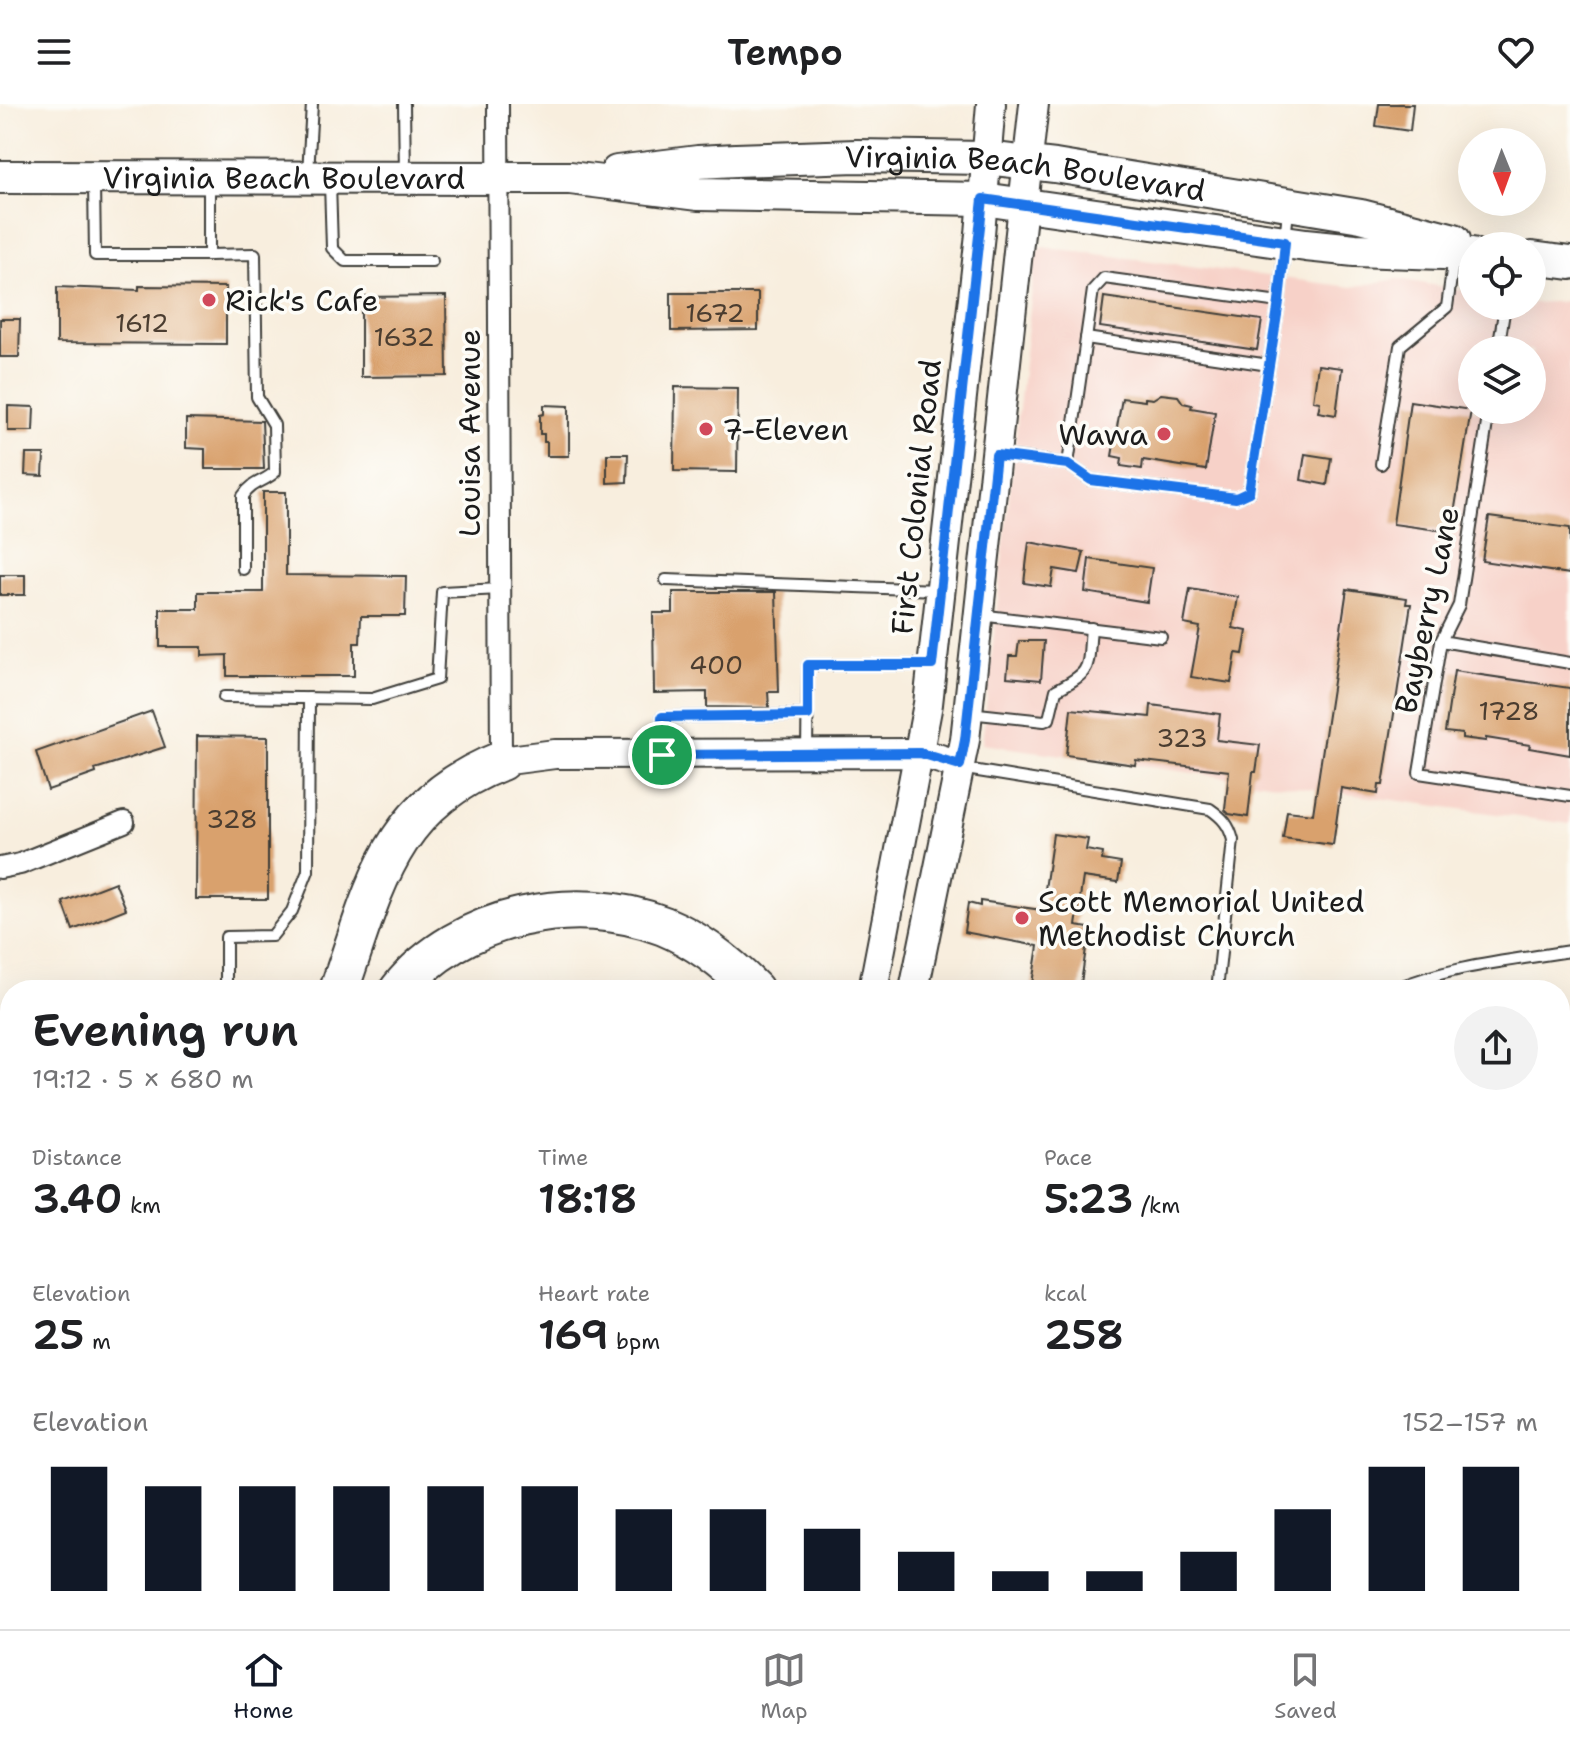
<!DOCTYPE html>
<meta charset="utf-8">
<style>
body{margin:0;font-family:"Shantell Sans",sans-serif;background:#f2f2f2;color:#202124;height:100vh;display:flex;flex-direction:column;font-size:30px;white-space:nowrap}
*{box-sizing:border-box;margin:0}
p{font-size:26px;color:#757577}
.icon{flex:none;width:44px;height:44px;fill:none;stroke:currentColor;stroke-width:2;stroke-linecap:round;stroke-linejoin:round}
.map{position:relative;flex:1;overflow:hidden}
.details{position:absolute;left:0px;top:876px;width:1570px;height:650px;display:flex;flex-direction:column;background:#fff;border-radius:32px 32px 0 0;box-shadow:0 8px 32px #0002}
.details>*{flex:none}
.needle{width:52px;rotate:179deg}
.buttons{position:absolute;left:1458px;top:24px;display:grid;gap:16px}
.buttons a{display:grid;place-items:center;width:88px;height:88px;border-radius:50%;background:#fff;box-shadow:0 8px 32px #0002;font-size:40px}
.pin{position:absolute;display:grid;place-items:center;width:68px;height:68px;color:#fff;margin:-34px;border:4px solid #fff;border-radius:50%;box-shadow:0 2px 8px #0007}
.round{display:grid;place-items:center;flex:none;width:84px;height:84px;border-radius:42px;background:#f2f2f2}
.headline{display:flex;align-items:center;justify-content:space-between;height:136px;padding:0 32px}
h1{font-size:44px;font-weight:600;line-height:60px}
.figures{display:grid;grid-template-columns:repeat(3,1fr);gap:12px;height:136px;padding:8px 32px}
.figures div{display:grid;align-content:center}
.figures b{font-size:40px;font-weight:600}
.figures small{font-size:22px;font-weight:400}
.figures p{font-size:22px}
.chart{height:224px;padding:16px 32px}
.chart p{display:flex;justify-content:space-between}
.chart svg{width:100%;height:144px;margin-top:8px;stroke:#111827;stroke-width:6}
header{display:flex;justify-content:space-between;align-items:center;height:104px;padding:0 32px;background:#fff;font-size:36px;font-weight:600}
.tab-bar{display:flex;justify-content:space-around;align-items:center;height:112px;border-top:2px solid #e0e0e0;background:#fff;font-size:22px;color:#757577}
.tab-bar a{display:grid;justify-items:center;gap:4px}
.tab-bar .current{color:#111827}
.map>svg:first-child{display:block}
.built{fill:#f7d1c8;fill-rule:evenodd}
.building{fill:#d9a16d}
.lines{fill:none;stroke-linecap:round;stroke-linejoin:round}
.lane-casing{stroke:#3d3c39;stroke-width:14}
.street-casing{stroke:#3d3c39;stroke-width:24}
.secondary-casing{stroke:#3d3c39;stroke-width:32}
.primary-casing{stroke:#3d3c39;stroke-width:36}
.highway-casing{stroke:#3d3c39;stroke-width:42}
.lane{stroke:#fff;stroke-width:10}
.street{stroke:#fff;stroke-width:20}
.secondary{stroke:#fff;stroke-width:28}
.primary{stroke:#fff;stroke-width:32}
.highway{stroke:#fff;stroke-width:38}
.route-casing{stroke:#fff;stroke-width:16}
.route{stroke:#1a73e8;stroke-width:10}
.poi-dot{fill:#d1495b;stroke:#fdfcf7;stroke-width:3}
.labels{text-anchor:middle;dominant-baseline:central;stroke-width:7;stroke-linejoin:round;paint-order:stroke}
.number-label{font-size:26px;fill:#4b3d30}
.street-label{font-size:30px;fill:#1c1c1c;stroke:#fdfcf7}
.poi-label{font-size:30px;fill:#1c1c1c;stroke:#fdfcf7;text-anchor:start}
</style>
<header><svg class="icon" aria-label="menu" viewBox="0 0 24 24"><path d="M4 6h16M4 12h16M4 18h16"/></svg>Tempo<svg class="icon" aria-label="heart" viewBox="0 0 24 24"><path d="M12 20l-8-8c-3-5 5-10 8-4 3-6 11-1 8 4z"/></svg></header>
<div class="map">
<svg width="1570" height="1525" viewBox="0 0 1570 1525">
<rect width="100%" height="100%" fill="#fdfcf7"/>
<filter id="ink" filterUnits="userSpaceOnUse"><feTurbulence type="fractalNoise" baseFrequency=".0125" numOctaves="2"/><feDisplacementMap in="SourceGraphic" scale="16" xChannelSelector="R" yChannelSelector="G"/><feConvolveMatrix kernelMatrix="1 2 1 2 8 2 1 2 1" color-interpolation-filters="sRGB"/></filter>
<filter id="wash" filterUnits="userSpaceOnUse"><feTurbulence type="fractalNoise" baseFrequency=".006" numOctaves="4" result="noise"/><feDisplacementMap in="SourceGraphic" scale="32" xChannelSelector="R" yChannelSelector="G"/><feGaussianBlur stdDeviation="1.8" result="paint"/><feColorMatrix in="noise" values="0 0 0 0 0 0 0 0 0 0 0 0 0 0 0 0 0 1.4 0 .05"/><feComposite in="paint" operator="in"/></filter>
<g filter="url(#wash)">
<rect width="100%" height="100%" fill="#f8eede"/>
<g class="built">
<path d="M1043,143L1351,183L1398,175L1472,188V202H1532V199L1570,197V720L982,640L1036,150ZM1472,246H1532V306H1472Z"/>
<path d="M1570,1236V1525H1021L1018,1516H1560V1239Z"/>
<path d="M611,1516H889L892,1525H577Z"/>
</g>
<g id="blocks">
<g class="building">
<path d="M1379,0H1413L1410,27L1376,22Z"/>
<path d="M139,182L226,183V240L57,239V183L139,186Z"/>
<path d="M671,189H758V226L671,227Z"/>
<path d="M446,192L447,272L361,273V193Z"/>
<path d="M1104,193L1262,216L1257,246L1100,223Z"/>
<path d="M0,215H20L19,253H0Z"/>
<path d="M1318,261L1342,264L1336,311L1318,308L1320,298L1313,297Z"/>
<path d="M675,283L738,284L737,368L674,367Z"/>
<path d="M1161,290L1178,292L1183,299L1192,301L1191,304L1215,308L1206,366L1143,356L1142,365L1121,362L1122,354L1112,352L1122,294L1145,297V294L1153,295Z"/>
<path d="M1410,297L1471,306L1451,428L1393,420Z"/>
<path d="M544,301L569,302V352H547V338H544V330H540V311L544,310Z"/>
<path d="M8,302L34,303L33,327H8Z"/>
<path d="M186,315L262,317L264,365H205V345L186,344Z"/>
<path d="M26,350H44L43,372L25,371Z"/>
<path d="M607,350H628L627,378L607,379Z"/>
<path d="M1305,350L1331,354L1327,381L1301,376Z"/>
<path d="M263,388H286V471L406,472L405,512H361L360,539H354V572H227V551L202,552V543H160V505H198V488H263Z"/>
<path d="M1489,413L1570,424V470L1482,457Z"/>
<path d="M1029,438L1084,448L1079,469L1054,465L1051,483L1024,479Z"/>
<path d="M1089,455L1152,464L1147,498L1085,488Z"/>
<rect x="0" y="471" width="25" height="20"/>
<path d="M1190,485L1238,493L1233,524L1247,527L1243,550L1236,549L1231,579L1191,573L1200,523L1184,520Z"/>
<path d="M1347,485L1407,494L1406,500H1411L1383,681H1379L1378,690L1341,684L1333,741L1283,734L1287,707L1313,710Z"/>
<path d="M673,488H776L779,588H768L769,604L707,603V588L654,589L653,509H673Z"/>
<path d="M1019,537H1044L1041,576L1007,573L1009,552H1017Z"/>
<path d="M1454,567L1570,584V651L1529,644L1530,641L1486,634V637L1462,634V630L1445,628Z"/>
<path d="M1151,601L1220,610L1217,636L1260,641L1256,668H1253L1248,713L1229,710L1225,706L1229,667L1136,656L1135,661L1066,651L1071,605L1150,613Z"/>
<path d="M152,607L165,643L95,665L96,669L48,686L36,648Z"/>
<path d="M197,632L268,633V795H196Z"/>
<path d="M1053,730L1088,735L1086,746L1103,749L1102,756L1121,759L1118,778L1083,773L1076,822L1089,824L1080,886H1031L1038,842L964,828L968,799L980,802V797L1042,806Z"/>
<path d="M115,778L126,805L73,826L63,798Z"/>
</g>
</g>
</g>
<g filter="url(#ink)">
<use href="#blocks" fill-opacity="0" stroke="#3d3c39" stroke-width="2"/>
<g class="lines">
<defs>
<g id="lane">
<path d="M404,0L405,71"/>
<path d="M308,70L312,0"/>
<path d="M94,79L95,151H209V76"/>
<path d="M330,79L332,144L345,157H432"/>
<path d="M209,151L255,150L257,293L274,321L275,368C264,378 252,378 243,392V465"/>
<path d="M1086,234L1269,261"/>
<path d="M1498,246L1505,202"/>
<path d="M1489,306L1459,501L1441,537L1419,669L1570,692"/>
<path d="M998,351L1068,360L1091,376L1236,394L1249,388L1279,198L1288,106"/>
<path d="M1068,360L1093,186L1104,174L1279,198"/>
<path d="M1381,360L1400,242L1447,203L1454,152"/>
<path d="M666,476L938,486"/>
<path d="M980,511L1161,533"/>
<path d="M1441,537L1570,559"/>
<path d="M224,593L372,595L437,575L442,488L500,485"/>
<path d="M969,609L1044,617L1049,615L1056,586C1094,566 1087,565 1091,524"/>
<path d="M807,648L808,561H930"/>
<path d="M662,649V613L808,611"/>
<path d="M963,662L972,666L1210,705C1223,714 1229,721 1233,736L1217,886"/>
<path d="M226,886V833L272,832L292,807L308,767L309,594"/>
<path d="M1392,886C1450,862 1509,857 1570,847"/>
<path d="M1560,1271L1570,1268"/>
<path d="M811,1525H846"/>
<path d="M1054,1525L1070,1520L1072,1525"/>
</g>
<g id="street">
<path d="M498,0L501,657"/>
<path d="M0,764L20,760L124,718"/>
<path d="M0,986L10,987"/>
<path d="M0,1326L10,1322"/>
</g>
<g id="secondary">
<path d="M501,657L555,650L920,649L960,661"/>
<path d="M873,886L928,600L980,130L991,0"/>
<path d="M914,886L965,636L1034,0"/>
<path d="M920,1516L923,1525"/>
<path d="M977,1516L980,1525"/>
</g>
<g id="primary">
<path id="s1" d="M617,68L698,58L736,56L857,52L986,54L1055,62L1361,112L1454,136"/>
<path id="s2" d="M0,73L570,74L698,90L983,95L1306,141L1355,146L1472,150"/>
<path d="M1532,154L1570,159"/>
</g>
<g id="highway">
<path d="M339,886C375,783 389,701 501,657"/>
<path d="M399,886C459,811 576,787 664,822C698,836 728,860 754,886"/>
<path d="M1560,945L1570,943"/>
<path d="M1560,1019L1570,1016"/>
<path d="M1560,1098L1570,1094"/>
<path d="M1560,1166L1570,1162"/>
<path d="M0,1467L10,1464"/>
<path d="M0,1497L10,1494"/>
<path d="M182,1525L211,1516"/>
<path d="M446,1525L488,1516"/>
</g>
</defs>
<use href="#lane" class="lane-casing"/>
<use href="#street" class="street-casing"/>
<use href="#secondary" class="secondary-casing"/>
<use href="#primary" class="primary-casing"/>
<use href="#highway" class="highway-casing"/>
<use href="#lane" class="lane"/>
<use href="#street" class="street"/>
<use href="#secondary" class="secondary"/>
<use href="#primary" class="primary"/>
<use href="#highway" class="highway"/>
</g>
</g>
<g class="lines" filter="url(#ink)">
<defs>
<path id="route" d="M983,95L1285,138L1279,198L1249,388L1236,394L1091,376L1068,360L996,351L965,636L960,661L920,649L662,651V613L808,611V561H932Z"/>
</defs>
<use href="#route" class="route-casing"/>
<use href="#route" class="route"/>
</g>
<g class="poi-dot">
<circle cx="209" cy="196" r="8"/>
<circle cx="706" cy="325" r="8"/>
<circle cx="1164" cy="330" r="8"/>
<circle cx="1022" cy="814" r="8"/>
</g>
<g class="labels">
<g class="number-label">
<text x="715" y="208">1672</text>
<text x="142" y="218">1612</text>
<text x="404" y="232">1632</text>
<text x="716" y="560">400</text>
<text x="1509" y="606">1728</text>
<text x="1182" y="633">323</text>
<text x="232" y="714">328</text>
</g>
<g class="street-label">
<text stroke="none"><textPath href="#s1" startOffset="410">Virginia Beach Boulevard</textPath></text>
<text stroke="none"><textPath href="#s2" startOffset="284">Virginia Beach Boulevard</textPath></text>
<text transform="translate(469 329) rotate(-90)">Louisa Avenue</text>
<text transform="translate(916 393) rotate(-84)">First Colonial Road</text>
<text transform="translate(1427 506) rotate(-78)">Bayberry Lane</text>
</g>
<g class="poi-label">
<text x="225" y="196">Rick's Cafe</text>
<text x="722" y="325">7-Eleven</text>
<text x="1148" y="330" text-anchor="end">Wawa</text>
<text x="1038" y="797">Scott Memorial United<tspan x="1038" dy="34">Methodist Church</tspan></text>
</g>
</g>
</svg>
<div class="buttons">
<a><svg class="needle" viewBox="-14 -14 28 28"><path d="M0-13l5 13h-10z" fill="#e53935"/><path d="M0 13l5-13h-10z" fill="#757577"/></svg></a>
<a><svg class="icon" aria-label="locate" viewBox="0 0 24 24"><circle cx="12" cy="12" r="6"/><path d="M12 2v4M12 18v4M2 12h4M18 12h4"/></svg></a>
<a><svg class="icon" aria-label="layers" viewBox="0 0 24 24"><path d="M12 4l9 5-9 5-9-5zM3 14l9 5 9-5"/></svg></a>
</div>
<div class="pin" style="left:662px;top:651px;background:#1e9e55"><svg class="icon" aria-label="arrive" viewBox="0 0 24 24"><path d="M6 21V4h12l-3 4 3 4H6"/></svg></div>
<section class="details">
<div class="headline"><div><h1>Evening run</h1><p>19:12 · 5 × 680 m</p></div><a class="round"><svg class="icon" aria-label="share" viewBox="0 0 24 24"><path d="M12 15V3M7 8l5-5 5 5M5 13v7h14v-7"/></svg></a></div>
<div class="figures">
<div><p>Distance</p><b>3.40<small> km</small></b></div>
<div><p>Time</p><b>18:18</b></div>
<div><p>Pace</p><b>5:23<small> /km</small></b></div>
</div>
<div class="figures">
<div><p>Elevation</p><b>25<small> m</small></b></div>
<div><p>Heart rate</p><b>169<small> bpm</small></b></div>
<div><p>kcal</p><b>258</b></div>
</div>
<div class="chart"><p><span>Elevation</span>152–157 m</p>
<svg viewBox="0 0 160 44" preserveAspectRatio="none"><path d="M5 44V6M15 44V12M25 44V12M35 44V12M45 44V12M55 44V12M65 44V19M75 44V19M85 44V25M95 44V32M105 44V38M115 44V38M125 44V32M135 44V19M145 44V6M155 44V6"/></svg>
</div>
</section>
</div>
<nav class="tab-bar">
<a class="current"><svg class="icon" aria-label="home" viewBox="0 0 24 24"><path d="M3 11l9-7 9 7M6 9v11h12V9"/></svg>Home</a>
<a><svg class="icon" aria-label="map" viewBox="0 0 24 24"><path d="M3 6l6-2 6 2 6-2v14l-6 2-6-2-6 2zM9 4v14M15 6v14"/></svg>Map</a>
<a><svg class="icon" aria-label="saved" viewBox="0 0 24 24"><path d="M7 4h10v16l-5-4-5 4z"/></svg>Saved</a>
</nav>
